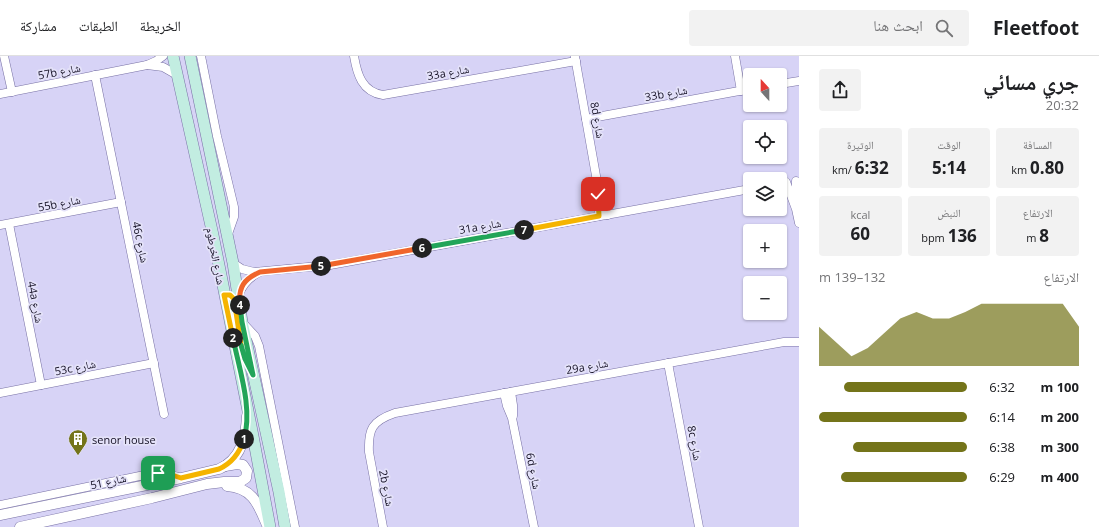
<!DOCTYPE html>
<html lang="ar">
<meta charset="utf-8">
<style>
body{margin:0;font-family:"Open Sans","Noto Naskh Arabic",sans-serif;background:#f2f2f2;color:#202124;direction:rtl;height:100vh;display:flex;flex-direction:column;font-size:15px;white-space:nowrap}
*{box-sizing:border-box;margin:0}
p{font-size:13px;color:#757577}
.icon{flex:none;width:22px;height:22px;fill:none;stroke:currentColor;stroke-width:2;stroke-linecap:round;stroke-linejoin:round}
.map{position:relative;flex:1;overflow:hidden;direction:ltr}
.details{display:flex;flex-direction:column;background:#fff;width:300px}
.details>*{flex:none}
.needle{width:26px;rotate:339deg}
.fabs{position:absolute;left:743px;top:12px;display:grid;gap:8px}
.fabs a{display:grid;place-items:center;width:44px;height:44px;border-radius:4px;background:#fff;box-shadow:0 1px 3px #0004;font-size:20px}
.pin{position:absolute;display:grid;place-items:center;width:34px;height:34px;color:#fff;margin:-17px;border-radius:8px;box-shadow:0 2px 6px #0006}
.km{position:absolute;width:20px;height:20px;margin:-10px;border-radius:50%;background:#222;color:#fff;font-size:11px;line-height:20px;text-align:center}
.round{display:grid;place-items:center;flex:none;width:42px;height:42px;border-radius:4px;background:#f2f2f2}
.head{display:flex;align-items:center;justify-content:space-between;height:68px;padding:0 20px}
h1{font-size:22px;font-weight:700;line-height:30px}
.stats{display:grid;grid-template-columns:repeat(3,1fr);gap:6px;height:68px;padding:4px 20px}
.stats div{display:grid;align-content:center;border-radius:4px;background:#f2f2f2;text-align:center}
.stats b{font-size:17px;font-weight:700}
.stats small{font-size:11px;font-weight:400}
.stats p{font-size:11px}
.chart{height:112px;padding:8px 20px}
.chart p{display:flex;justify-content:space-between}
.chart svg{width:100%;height:72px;margin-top:4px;fill:#74741a;opacity:.7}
ul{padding:0 20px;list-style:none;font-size:13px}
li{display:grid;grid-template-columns:64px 48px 1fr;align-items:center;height:30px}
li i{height:10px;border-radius:5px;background:#74741a}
header{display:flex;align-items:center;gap:24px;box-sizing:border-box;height:56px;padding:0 20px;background:#fff;border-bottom:1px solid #e0e0e0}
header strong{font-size:19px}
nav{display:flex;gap:22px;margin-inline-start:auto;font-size:14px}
.search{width:280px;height:36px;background:#f2f2f2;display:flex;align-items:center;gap:10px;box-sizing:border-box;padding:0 14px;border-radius:4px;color:#757577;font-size:15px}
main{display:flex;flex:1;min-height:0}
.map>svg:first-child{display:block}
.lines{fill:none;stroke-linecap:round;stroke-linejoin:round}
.minor-casing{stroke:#7871a5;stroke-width:9}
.tertiary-casing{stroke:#7871a5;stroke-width:11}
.secondary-casing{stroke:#7871a5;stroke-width:12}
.minor{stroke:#fff;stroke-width:8}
.tertiary{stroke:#fff;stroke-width:10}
.secondary{stroke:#c2ede1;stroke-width:11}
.split-1-casing{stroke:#fff;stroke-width:8}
.split-2-casing{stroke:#fff;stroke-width:8}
.split-3-casing{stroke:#fff;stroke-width:8}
.split-4-casing{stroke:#fff;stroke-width:8}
.split-5-casing{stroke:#fff;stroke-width:8}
.split-6-casing{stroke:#fff;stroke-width:8}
.split-7-casing{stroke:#fff;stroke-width:8}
.split-8-casing{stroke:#fff;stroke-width:8}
.split-1{stroke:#f5b400;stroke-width:5}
.split-2{stroke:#22a559;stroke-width:5}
.split-3{stroke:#f5b400;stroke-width:5}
.split-4{stroke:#22a559;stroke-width:5}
.split-5{stroke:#f0652b;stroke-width:5}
.split-6{stroke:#f0652b;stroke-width:5}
.split-7{stroke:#22a559;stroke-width:5}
.split-8{stroke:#f5b400;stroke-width:5}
.labels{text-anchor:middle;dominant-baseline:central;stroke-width:3.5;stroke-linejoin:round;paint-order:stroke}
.street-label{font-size:11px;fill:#130f23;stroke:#e4e2f9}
.poi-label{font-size:11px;fill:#130f23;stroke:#e4e2f9;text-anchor:start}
</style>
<header>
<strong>Fleetfoot</strong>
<div class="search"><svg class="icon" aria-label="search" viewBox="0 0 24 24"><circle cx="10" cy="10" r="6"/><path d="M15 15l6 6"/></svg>ابحث هنا</div>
<nav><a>الخريطة</a><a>الطبقات</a><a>مشاركة</a></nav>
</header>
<main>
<section class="details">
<div class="head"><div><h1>جري مسائي</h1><p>20:32</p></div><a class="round"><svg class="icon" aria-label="share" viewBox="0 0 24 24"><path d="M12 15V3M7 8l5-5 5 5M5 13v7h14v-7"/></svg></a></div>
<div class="stats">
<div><p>المسافة</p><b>0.80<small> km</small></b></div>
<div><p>الوقت</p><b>5:14</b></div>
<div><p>الوتيرة</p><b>6:32<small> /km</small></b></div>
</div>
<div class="stats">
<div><p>الارتفاع</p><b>8<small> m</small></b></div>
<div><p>النبض</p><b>136<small> bpm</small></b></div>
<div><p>kcal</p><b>60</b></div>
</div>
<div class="chart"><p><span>الارتفاع</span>132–139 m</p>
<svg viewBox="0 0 160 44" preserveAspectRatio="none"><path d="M0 44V20L10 29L20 38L30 33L40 24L50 15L60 11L70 15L80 15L90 11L100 6L110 6L120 6L130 6L140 6L150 6L160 20V44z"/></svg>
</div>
<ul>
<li><b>100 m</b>6:32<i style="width:83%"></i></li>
<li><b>200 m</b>6:14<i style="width:100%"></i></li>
<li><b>300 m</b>6:38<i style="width:77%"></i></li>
<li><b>400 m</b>6:29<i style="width:85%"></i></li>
</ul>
</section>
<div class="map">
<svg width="799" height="471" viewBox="0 0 799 471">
<rect width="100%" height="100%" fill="#d7d3f6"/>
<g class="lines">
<defs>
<g id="minor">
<path d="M4,0L12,36"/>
<path d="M201,0L217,80L234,151V161L228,178"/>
<path d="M354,0C357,18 362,36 383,39L576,5"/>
<path d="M735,0L741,35"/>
<path d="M575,1L598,131L599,160"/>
<path d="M147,9L163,11L177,19"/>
<path d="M95,19L164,358"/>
<path d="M780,28L799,25"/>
<path d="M0,38L147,9L156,5L163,0"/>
<path d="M586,63L750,33"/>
<path d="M796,125V150"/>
<path d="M786,126L796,153L799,167"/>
<path d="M600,134L608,159"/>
<path d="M9,168L41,329"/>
<path d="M0,169L121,146"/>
<path d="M233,207L242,213L254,216L330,209L750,133"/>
<path d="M239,238C243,228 249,221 260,216"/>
<path d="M242,266L255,280L259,290L295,471"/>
<path d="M668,307L699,471"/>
<path d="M511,336L513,349V360"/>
<path d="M0,337L154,307"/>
<path d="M504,337L507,350L512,362L534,471"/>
<path d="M0,449L154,417H166L180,422"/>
<path d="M383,471L369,396C368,373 372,365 395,357L784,286H799"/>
</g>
<g id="tertiary">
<path d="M227,430C253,432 258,448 267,469"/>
<path d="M0,459L181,422L219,413C241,404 246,381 247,360"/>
<path d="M20,471L152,442L207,428L224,426H240L246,422L247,415L243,409L237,408L225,410"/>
</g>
<g id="secondary">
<path d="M173,0L213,179L253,380L270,471"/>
<path d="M190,0L233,207L242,266L279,436L285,471"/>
</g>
</defs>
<use href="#minor" class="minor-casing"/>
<use href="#tertiary" class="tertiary-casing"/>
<use href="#secondary" class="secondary-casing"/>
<use href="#minor" class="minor"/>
<use href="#tertiary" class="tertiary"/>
<use href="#secondary" class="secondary"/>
</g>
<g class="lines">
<defs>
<path id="split-1" d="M158,417H166L181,422L219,413C232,407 240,396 244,383"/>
<path id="split-2" d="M233,282C239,313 253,352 244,383"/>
<path id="split-3" d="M233,282L224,239H230L234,243L241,289"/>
<path id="split-4" d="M240,249L242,266L253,319L245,303L241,289"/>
<path id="split-5" d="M240,249C238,231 244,223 260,216L321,210"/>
<path id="split-6" d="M321,210L422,192"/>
<path id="split-7" d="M422,192L524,174"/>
<path id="split-8" d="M524,174L599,160L598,138"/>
</defs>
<use href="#split-1" class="split-1-casing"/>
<use href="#split-2" class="split-2-casing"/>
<use href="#split-3" class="split-3-casing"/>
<use href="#split-4" class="split-4-casing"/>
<use href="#split-5" class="split-5-casing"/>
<use href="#split-6" class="split-6-casing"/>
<use href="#split-7" class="split-7-casing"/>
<use href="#split-8" class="split-8-casing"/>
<use href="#split-1" class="split-1"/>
<use href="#split-2" class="split-2"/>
<use href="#split-3" class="split-3"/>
<use href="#split-4" class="split-4"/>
<use href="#split-5" class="split-5"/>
<use href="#split-6" class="split-6"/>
<use href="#split-7" class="split-7"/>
<use href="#split-8" class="split-8"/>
</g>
<defs>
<symbol id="building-pin" viewBox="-11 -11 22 30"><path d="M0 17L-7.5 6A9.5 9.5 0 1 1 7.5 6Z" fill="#74741a" stroke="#e4e2f9"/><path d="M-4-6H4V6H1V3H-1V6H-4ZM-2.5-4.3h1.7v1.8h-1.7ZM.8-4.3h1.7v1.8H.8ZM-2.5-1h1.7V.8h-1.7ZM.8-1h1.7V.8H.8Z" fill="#fff"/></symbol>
</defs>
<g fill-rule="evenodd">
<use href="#building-pin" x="67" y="372" width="22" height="30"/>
</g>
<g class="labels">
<g class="street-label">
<text transform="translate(59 15) rotate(-11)">57b شارع</text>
<text transform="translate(448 16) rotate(-10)">33a شارع</text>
<text transform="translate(666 37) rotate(-10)">33b شارع</text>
<text transform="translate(598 64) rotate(80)">8d شارع</text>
<text transform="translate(59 147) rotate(-11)">55b شارع</text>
<text transform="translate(480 170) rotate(-10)">31a شارع</text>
<text transform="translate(141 186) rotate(78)">46c شارع</text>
<text transform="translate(216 200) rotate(79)">شارع الخرطوم</text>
<text transform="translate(36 246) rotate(79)">44a شارع</text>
<text transform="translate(587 310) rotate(-10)">29a شارع</text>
<text transform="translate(75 311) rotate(-11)">53c شارع</text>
<text transform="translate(695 387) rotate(79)">8c شارع</text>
<text transform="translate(534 415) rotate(79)">6d شارع</text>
<text transform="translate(108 425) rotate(-12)">شارع 51</text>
<text transform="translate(387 432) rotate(79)">2b شارع</text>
</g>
<g class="poi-label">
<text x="92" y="383">senor house</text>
</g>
</g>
</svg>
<div class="fabs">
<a><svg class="needle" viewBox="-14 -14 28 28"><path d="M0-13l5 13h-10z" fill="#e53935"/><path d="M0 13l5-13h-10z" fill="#757577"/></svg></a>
<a><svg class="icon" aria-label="locate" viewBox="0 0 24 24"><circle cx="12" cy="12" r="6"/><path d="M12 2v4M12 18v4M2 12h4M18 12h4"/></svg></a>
<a><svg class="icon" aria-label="layers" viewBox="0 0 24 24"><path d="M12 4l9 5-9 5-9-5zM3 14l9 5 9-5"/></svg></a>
<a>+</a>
<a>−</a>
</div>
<div class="pin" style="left:158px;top:417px;background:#1e9e55"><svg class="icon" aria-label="arrive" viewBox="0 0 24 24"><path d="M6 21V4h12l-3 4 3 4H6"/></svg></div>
<div class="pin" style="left:598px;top:138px;background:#d93025"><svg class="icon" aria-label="check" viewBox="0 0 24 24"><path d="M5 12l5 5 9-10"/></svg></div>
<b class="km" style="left:244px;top:383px">1</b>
<b class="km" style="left:233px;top:282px">2</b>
<b class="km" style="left:240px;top:249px">4</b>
<b class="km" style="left:321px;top:210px">5</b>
<b class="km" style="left:422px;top:192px">6</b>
<b class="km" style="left:524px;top:174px">7</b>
</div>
</main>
